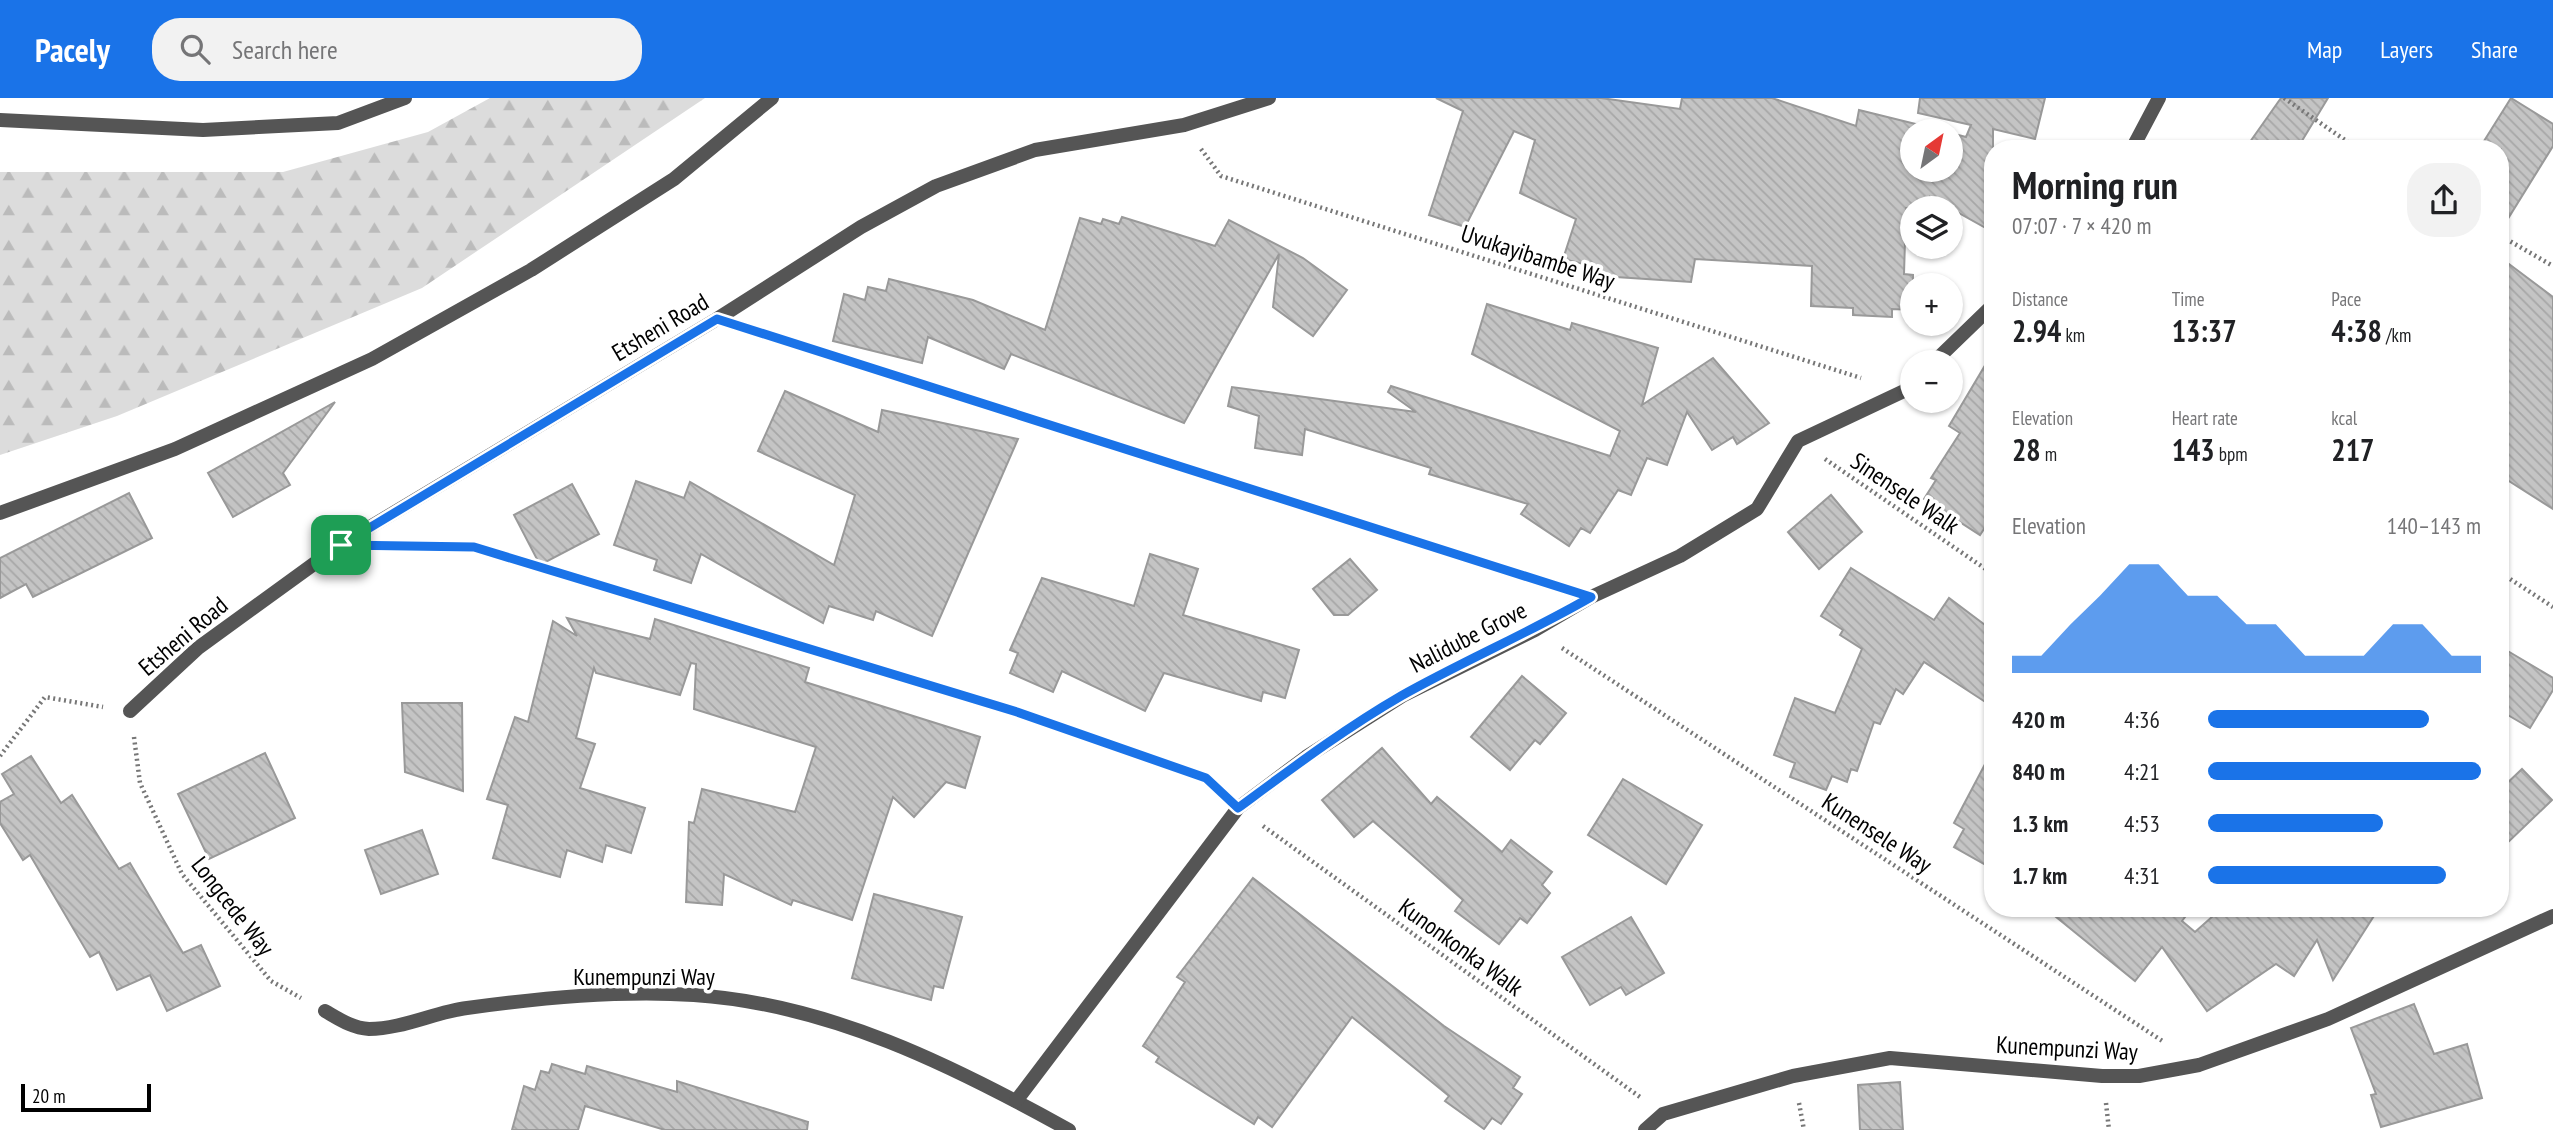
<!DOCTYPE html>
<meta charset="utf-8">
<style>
body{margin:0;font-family:"PT Sans Narrow",sans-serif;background:#f2f2f2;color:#202124;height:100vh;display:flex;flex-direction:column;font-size:26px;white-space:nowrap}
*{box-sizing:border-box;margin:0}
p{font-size:23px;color:#757577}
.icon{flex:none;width:38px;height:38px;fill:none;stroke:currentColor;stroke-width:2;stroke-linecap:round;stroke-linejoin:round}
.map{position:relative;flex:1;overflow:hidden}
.details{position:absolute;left:1984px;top:42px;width:525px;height:777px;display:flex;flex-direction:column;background:#fff;border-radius:28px;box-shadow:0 2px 5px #0004}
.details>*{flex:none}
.needle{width:46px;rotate:33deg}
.fabs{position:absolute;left:1900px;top:21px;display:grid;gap:14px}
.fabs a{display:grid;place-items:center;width:63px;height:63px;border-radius:50%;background:#fff;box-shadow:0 2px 5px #0004;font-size:35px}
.scale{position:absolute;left:21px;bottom:18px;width:130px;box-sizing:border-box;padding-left:7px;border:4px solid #000;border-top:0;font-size:19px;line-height:24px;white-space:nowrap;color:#000;-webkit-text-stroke:5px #fff;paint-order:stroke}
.pin{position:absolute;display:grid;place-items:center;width:60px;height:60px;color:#fff;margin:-30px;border-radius:14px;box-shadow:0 4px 10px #0006}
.round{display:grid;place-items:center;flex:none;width:74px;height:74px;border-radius:28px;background:#f2f2f2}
.head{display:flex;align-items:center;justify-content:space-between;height:119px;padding:0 28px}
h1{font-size:38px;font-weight:600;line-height:52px}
.stats{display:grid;grid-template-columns:repeat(3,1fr);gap:10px;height:119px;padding:7px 28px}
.stats div{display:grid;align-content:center}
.stats b{font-size:30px;font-weight:600}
.stats small{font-size:19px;font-weight:400}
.stats p{font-size:19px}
.chart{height:196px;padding:14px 28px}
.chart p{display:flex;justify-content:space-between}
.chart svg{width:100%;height:126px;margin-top:7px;fill:#1a73e8;opacity:.7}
ul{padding:0 28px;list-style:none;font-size:23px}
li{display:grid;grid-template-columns:112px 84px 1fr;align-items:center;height:52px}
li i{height:18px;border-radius:9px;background:#1a73e8}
header{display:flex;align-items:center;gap:42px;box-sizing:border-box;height:98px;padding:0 35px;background:#1a73e8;color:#fff}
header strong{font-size:33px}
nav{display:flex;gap:38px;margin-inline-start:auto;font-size:24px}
.search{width:490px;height:63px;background:#f2f2f2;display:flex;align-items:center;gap:18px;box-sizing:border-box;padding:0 24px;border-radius:28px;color:#757577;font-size:26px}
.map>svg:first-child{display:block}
.forest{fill:url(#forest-firs)}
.building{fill:url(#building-back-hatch);stroke:#999;stroke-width:2}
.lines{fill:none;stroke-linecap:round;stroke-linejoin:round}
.path{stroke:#777;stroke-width:4.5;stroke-dasharray:2 3.5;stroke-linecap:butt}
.minor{stroke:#555;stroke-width:14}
.tertiary{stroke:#555;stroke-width:14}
.route-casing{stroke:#fff;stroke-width:14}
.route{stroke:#1a73e8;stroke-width:9}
.labels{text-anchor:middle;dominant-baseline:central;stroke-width:7;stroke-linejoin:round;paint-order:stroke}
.street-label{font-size:24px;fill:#000;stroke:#fff}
</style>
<header>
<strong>Pacely</strong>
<div class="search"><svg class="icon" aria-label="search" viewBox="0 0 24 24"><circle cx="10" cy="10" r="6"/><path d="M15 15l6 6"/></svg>Search here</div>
<nav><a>Map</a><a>Layers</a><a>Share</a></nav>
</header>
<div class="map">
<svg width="2553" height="1032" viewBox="0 0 2553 1032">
<defs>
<pattern id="forest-firs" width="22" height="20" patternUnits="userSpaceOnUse" patternTransform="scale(1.75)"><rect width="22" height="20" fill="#dcdcdc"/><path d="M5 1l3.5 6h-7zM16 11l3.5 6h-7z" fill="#bbb"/></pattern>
<pattern id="building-back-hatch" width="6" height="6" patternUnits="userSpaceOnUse" patternTransform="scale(1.75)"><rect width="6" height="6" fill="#c4c4c4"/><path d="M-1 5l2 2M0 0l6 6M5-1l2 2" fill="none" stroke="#a7a7a7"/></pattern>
</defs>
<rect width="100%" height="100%" fill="#fff"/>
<path class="forest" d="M490,0H705L422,190L117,318L0,357V74H283L428,34Z"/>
<g class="building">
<path d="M1436,0H1601L1680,11L1682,0H1772L1856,28L1859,12L1944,33H1913V72H1951V35L1966,39L1971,27L1918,15L1920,0H2045L2035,41L1993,31V134L1930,99V110H1906L1904,176L1913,177V212L1892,211V219L1853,217V210L1811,208L1812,168L1695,161L1691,184L1586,177L1588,167L1563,161L1576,121L1520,95L1535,42L1514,33L1465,129L1429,117L1463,13Z"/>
<path d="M2281,0H2328L2297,51H2245Z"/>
<path d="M2511,0L2553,26V48L2501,132V51H2479Z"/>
<path d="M1122,119L1215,148L1229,122L1303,160L1347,192L1313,238L1273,209L1279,156L1184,325L1011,256L1004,271L928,239L922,265L833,243L844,196L865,202L868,189L886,193L889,181L973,202L1045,232L1080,120L1101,126L1103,121L1119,126Z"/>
<path d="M2501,160L2553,199V411L2501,378Z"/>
<path d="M1487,206L1570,232L1572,225L1658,250L1642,307L1713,260L1769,325L1737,346L1733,339L1712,352L1687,314L1667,367L1647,360L1631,397L1618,392L1590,435L1581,430L1569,448L1521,416L1528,406L1429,376L1431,370L1305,331L1302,357L1255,350L1259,318L1228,308L1232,289L1416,314L1388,294L1391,288L1610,358L1620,333L1472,256Z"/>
<path d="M1993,254V417L1980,437L1924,401L1936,382L1931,380L1960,335L1949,328Z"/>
<path d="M785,293L878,334L882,312L1018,341L932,538L876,513L873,522L829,508L823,525L701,456L691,485L654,472L657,462L614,447L636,383L684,400L690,384L834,467L855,397L758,353Z"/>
<path d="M335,304L283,375L290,387L233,419L208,375Z"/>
<path d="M572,386L599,436L540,467L514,417Z"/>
<path d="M129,395L152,440L33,499L26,486L0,500V460Z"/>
<path d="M1831,397L1862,434L1819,471L1788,434Z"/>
<path d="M1150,456L1198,471L1183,517L1299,552L1285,600L1263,594L1261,603L1164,575L1145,613L1062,573L1053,594L1010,575L1018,555L1010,552L1042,480L1134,508Z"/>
<path d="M1350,461L1377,492L1348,517H1334L1313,491Z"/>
<path d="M1851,470L1934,522L1949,500L1993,533V609L1924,564L1903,596L1896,591L1880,626L1874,624L1857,673L1851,671L1847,684L1832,678L1826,692L1790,679L1795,665L1774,657L1795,600L1835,615L1862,551L1840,537L1843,532L1821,518Z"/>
<path d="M567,520L650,541L655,521L809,570L805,584L980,639L965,690L946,684L914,719L893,699L852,822L793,802L791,807L724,776L722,807L686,804L689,724L694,725L702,691L795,714L816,649L694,611L696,566L691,565L680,597L596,575L594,570L576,640L595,646L580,690L645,710L631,755L606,747L602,764L567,752L560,779L493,760L508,707L487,701L515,619L528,624L553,523L577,538Z"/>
<path d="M2501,549L2553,580V592L2530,630L2501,613Z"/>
<path d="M1522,578L1566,615L1540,646L1535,642L1510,672L1471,639Z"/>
<path d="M402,605H462L463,693L405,674Z"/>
<path d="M1382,650L1431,706L1437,699L1502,754L1511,742L1552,774L1542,787L1550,795L1527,825L1520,820L1499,846L1455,813L1463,802L1373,723L1354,739L1322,702Z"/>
<path d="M1993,651V771L1954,749L1964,731L1954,725Z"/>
<path d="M265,655L295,720L209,761L178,696Z"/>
<path d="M31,658L61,705L72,697L119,771L130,765L183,855L201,847L220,888L167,913L150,877L117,892L99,854L90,859L30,757L23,762L0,725V704L14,696L2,676Z"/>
<path d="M2522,671L2552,702L2501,751V691Z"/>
<path d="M1623,681L1702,727L1666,786L1588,737Z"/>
<path d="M422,732L438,776L381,796L365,752Z"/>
<path d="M1253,780L1444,928L1520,979L1513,990L1522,996L1501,1026L1492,1020L1484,1031L1445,1003L1449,998L1352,919L1272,1029L1258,1019L1254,1026L1156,964L1159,959L1143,948L1185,884L1177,879Z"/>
<path d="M874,796L962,819L943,890L934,888L931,902L852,880Z"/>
<path d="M2045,810H2192L2182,823L2195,834L2222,810H2379L2333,882L2317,842L2294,878L2276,866L2207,913L2162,849L2135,883Z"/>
<path d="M1631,819L1664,875L1626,897L1621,889L1590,907L1562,859Z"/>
<path d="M2414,906L2434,956L2467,946L2482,1000L2381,1029L2371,997L2376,996L2351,930Z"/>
<path d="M552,966L585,976L587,968L677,994V983L808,1024L807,1032H665L585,1008L578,1032H512L524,988L535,992L541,973L549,975Z"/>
<path d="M1900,984L1903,1032H1860L1858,987Z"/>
</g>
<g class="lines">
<g class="path">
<path d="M2284,0L2358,51"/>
<path d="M1201,51L1221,78L1861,280"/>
<path d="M2501,138L2553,168"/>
<path d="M754,233L1553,487"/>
<path d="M1825,361L1993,476"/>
<path d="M400,448L474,449L894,574L1206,680L1216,690"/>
<path d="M2501,475L2553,509"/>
<path d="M1562,550L2164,944"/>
<path d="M134,639L140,685L182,776L271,883L301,900"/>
<path d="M0,658L45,599L103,609"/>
<path d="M1263,728L1640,999"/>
<path d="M1799,1005L1804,1032"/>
<path d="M2106,1005L2109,1032"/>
</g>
<g class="minor">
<path d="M2132,51L2159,0"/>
<path d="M1934,264L1993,207"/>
<path d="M0,415L175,351L372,261L531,172L674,81L772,0"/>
<path d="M130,613L198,550L340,447L717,221L861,129L936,88L1035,52L1184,27L1269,0"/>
<path d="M325,913C339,921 352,930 369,931C402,931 435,914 467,910C541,900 619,892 694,897C829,906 952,967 1069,1032"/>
<path d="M1016,1003L1238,710L1306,659L1402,598L1535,532L1591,499L1680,458L1757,411L1798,343L1904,293L1913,285"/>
<path d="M1645,1032L1663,1016L1793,978L1890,960L2102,978H2139L2199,967L2328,921L2553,818"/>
</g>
<path class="tertiary" d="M0,22L203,32L338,25L405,0"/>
</g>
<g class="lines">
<defs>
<path id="route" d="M717,221L1493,468L1591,499C1529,535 1463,563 1401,598C1344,631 1291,671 1238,710L1206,680L1017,614L474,449L341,447Z"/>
</defs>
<use href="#route" class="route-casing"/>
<use href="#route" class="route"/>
</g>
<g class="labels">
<g class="street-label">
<text transform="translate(1538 159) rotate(18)">Uvukayibambe Way</text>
<text transform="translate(660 229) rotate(-31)">Etsheni Road</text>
<text transform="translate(1905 395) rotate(34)">Sinensele Walk</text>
<text transform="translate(183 538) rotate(-40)">Etsheni Road</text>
<text transform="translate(1468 539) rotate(-27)">Nalidube Grove</text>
<text transform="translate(1877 735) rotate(33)">Kunensele Way</text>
<text transform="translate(233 808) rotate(52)">Longcede Way</text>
<text transform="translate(1461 849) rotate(36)">Kunonkonka Walk</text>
<text x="644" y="878">Kunempunzi Way</text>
<text transform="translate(2067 950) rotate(3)">Kunempunzi Way</text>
</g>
</g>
</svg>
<div class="fabs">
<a><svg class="needle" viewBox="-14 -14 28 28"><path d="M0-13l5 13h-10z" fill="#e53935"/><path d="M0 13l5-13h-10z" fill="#757577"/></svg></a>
<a><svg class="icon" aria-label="layers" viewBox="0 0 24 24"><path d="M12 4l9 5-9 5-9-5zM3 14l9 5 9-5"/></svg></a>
<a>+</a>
<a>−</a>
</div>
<div class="scale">20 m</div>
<div class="pin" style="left:341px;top:447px;background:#1e9e55"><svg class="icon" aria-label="arrive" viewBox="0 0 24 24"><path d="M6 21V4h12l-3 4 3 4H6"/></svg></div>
<section class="details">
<div class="head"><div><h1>Morning run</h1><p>07:07 · 7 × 420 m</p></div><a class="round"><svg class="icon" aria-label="share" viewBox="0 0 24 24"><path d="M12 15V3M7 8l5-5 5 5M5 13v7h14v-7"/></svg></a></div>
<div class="stats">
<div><p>Distance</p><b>2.94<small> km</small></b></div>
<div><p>Time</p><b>13:37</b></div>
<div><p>Pace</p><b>4:38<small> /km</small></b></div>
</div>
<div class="stats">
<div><p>Elevation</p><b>28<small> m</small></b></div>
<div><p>Heart rate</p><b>143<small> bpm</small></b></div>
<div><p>kcal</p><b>217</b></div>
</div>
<div class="chart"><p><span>Elevation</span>140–143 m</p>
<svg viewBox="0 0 160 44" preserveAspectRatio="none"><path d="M0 44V38L10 38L20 27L30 17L40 6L50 6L60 17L70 17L80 27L90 27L100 38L110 38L120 38L130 27L140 27L150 38L160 38V44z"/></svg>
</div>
<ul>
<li><b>420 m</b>4:36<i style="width:81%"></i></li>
<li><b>840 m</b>4:21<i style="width:100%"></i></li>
<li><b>1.3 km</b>4:53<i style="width:64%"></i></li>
<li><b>1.7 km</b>4:31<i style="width:87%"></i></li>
</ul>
</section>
</div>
